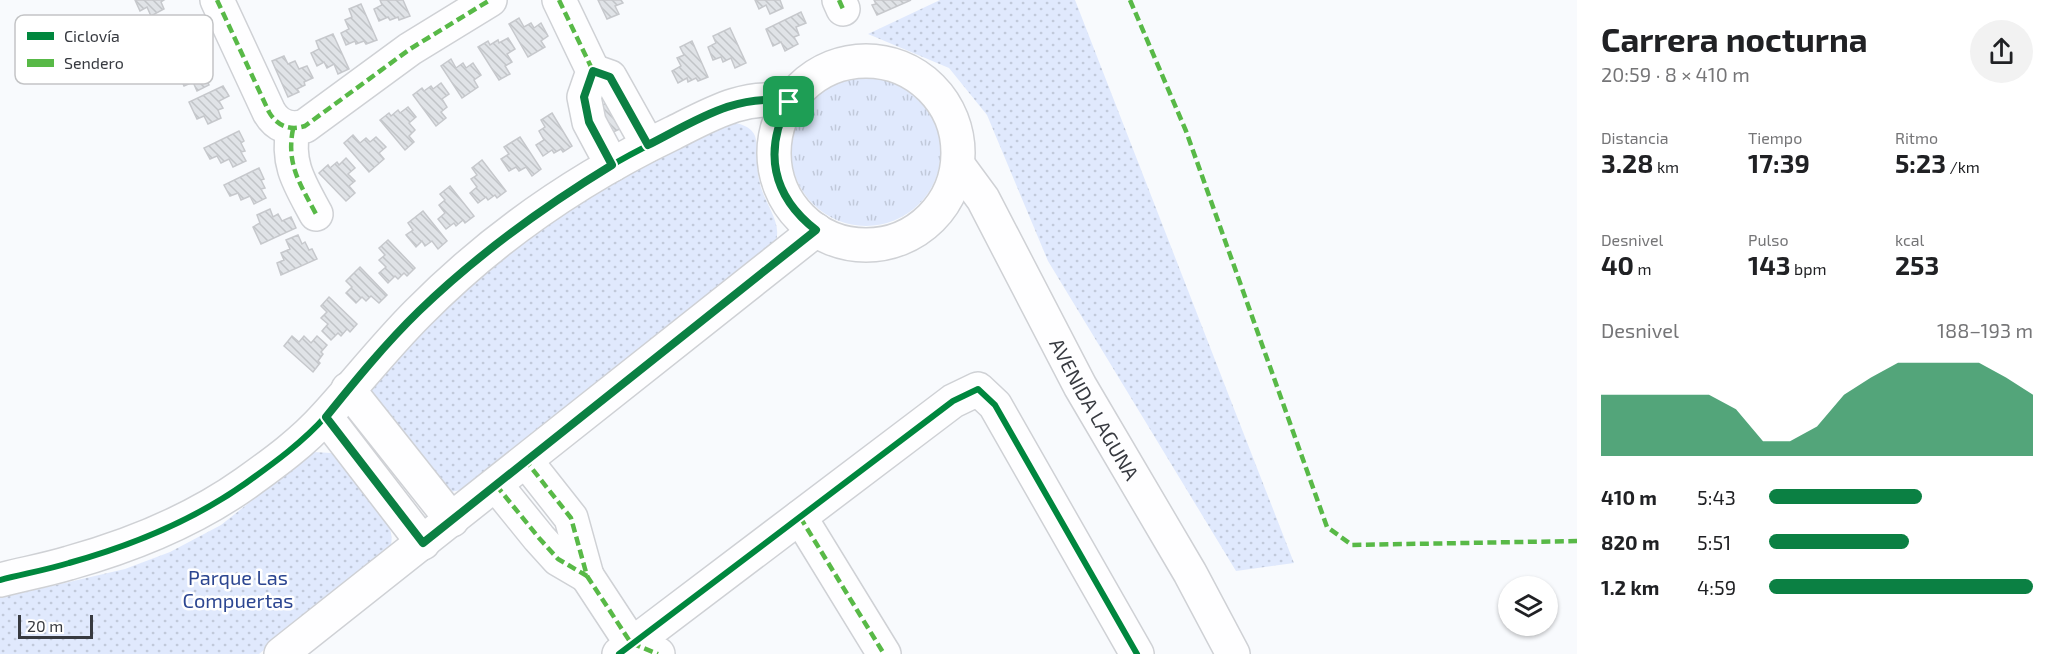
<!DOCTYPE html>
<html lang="es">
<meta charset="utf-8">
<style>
body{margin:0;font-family:"Exo 2",sans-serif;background:#f2f2f2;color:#202124;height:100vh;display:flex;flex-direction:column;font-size:22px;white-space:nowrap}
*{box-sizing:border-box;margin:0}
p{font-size:20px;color:#757577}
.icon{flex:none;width:33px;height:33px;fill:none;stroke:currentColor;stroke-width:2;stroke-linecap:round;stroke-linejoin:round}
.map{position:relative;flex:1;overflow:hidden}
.sheet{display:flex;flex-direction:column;background:#fff;width:480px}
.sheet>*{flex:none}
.fabs{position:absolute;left:1498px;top:576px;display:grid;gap:12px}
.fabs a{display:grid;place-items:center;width:60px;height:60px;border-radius:50%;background:#fff;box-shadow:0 2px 4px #0004;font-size:30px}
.scale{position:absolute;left:18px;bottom:15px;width:75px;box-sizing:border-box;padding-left:6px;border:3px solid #373a40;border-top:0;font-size:16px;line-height:21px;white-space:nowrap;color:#373a40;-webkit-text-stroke:4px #fff;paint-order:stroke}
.pin{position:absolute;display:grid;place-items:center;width:51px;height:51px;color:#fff;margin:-26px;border-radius:12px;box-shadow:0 3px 9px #0006}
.round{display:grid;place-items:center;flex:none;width:63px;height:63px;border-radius:32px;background:#f2f2f2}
.headline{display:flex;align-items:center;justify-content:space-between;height:102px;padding:0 24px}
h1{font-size:33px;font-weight:700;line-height:45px}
.figures{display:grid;grid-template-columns:repeat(3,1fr);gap:9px;height:102px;padding:6px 24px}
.figures div{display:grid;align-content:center}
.figures b{font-size:26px;font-weight:700}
.figures small{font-size:16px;font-weight:400}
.figures p{font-size:16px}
.chart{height:168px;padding:12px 24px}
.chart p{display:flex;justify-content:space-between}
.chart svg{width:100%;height:108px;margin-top:6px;fill:#0b8043;opacity:.7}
ul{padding:0 24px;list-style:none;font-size:20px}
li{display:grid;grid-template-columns:96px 72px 1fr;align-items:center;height:45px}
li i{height:15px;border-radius:8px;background:#0b8043}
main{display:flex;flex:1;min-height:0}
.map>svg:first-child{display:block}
.grass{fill:url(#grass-tufts)}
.park{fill:url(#park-dots)}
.building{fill:url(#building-back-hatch);stroke:#c6c8cc;stroke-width:1.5}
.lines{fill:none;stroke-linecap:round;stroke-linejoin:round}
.minor-casing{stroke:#cfd1d5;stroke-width:36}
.minor{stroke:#fefeff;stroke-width:33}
.quiet{stroke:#58b947;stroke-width:4.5;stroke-dasharray:9 4.5;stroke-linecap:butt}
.cycleway-casing{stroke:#fff;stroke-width:10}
.cycleway{stroke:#00873e;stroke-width:6}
.route-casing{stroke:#fff;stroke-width:12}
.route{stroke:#0b8043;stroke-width:8}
.labels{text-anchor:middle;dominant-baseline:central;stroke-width:5;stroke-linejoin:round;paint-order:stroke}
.street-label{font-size:20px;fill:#373a40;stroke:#fff}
.park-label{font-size:20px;fill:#2c4691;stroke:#fff}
.key{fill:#fff;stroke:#c3c4c6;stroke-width:1.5}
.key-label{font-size:16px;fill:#373a40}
</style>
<main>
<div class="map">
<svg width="1577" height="654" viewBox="0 0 1577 654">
<defs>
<pattern id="grass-tufts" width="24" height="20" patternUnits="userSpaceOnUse" patternTransform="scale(1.5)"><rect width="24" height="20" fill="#e0e9fd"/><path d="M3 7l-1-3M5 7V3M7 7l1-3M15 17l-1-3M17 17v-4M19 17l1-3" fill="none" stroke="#c1c9da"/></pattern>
<pattern id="park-dots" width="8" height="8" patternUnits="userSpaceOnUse" patternTransform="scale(1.5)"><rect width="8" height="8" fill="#e0e9fd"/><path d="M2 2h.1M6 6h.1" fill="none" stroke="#c1c9da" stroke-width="1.8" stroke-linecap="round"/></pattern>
<pattern id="building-back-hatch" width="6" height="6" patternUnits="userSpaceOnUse" patternTransform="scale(1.5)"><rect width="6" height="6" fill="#e0e3e7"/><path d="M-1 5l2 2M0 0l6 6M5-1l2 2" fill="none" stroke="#c1c4c7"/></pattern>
</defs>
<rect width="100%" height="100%" fill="#f8fafd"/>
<circle class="grass" cx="866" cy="151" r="75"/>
<g class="park">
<path d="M940,0H1075L1294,563L1236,571L1048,261L987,115L949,68L868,34Z"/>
<path d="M736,123C744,125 752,128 755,136C759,148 756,167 759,179C762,202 787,226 773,246L461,490L450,492L368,395C370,389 371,382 374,378C383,365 398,353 409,342C484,264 578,200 674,150C694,140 714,127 736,123Z"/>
<path d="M313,452L331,453L336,457L389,526C392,535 393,541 389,550L259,654H0V598L125,569L170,552L221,525Z"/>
</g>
<g class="building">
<path d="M135,0H164L161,2L164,9L151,16L147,7L140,11Z"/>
<path d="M380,0H403L410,16L399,20L398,17L390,20L388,17L379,21L374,9L382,5Z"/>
<path d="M598,0H621L623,3L615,6L619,14L607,19Z"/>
<path d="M755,0H780L783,8L770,14L766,5L759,9Z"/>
<path d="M874,0H911L877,15L872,5L876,4Z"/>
<path d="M361,4L377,40L366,44L364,41L356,44L355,41L346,45L341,33L349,29L345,20L352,17L349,9Z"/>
<path d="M801,12L806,23L796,27L799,35L794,37L798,44L785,51L781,42L773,46L766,29Z"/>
<path d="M519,18L524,27L531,23L534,28L541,23L548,36L541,41L545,47L528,57L509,24Z"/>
<path d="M730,28L746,63L735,68L731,58L723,62L721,57L713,60L708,47L716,43L713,36Z"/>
<path d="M333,34L349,69L338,74L334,64L327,68L324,62L317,66L311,53L319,49L316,41Z"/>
<path d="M508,38L515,49L507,54L512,62L505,66L510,74L499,80L478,47L488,41L490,45L498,40L499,43Z"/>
<path d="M692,41L708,77L698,81L696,78L688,82L687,78L678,83L672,71L681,66L677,58L684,55L680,47Z"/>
<path d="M203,55L208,65L204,67L208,74L205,76L209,85L197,91L193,82L184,86L181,79L173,83L168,72Z"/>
<path d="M284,56L288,64L295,61L299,69L307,66L313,78L304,82L305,85L297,89L299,92L288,97L272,61Z"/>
<path d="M451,59L456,68L463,63L466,68L473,63L481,75L474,80L478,87L462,98L441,66Z"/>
<path d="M441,83L449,94L442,99L447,107L441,112L446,118L436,126L413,95L422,88L424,91L431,86L433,89Z"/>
<path d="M223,86L229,96L219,101L223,108L218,110L221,118L208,124L204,116L197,119L189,102Z"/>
<path d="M607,103L620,129L611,133L598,107Z"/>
<path d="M408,107L416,117L409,123L415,130L409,136L414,142L405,150L380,120L389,113L391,116L398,110L400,113Z"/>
<path d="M552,113L572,146L563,152L561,149L554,153L552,150L543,156L536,145L544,140L539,131L545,127L541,120Z"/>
<path d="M239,131L244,141L241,143L245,151L241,152L246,161L233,167L229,159L221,163L217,156L210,159L204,148Z"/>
<path d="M353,135L360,143L366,138L370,142L376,137L386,147L379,153L384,159L369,172L344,143Z"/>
<path d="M520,137L541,169L532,176L526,167L519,171L516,167L509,171L501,159L509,154L504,147Z"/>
<path d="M346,158L355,168L348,174L355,181L349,186L355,193L346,201L319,173L328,165L330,168L337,162L339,165Z"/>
<path d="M482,160L506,191L497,198L495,195L488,200L486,197L478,203L470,193L477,187L471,179L477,175L472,168Z"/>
<path d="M259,168L264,179L261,180L265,188L261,189L266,198L254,204L250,196L241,200L238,193L230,196L224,185Z"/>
<path d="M450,186L474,216L465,223L463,220L456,226L454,223L446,229L438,219L445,213L439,205L445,200L440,194Z"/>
<path d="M270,209L273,217L278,214L282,221L291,217L296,228L261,244L253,227L260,223L257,215Z"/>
<path d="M423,211L447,241L438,249L432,241L425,246L422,241L416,247L406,235L413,230L408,223Z"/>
<path d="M298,235L302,244L305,242L309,250L312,249L317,259L281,275L277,263L284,260L281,253L290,249L286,240Z"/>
<path d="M388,240L415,268L407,276L404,273L398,279L395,276L388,283L379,273L386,267L379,260L385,255L379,248Z"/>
<path d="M360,267L387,295L379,303L371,296L366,301L362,297L356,303L346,293L352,287L346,281Z"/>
<path d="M329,297L357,324L350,332L347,329L341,336L338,333L331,340L322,331L328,324L321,318L327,312L321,306Z"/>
<path d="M292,336L299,342L304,336L311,343L317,336L327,345L321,352L323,354L318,361L320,363L313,372L284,346Z"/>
</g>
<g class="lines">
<defs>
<g id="minor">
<path d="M217,0L269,112C277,126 290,131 305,126L410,49L490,0"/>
<path d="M559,0L593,71L584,97L589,122L612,165"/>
<path d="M839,0L843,9"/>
<circle cx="866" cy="153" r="92"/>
<path d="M593,71L610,77L648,145"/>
<path d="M293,129C286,164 300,184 316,214"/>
<path id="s1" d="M958,165L983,199L1080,386L1190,573L1233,654"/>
<path d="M348,389L452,520"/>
<path d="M326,417L423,543"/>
<path d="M496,485L539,538L558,559L587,576L571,518L526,461"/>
<path d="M800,517L884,654"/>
<path d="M587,576L631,643L658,654"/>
<path d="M0,580C23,574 46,570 69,563C130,546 194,520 246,483C274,463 303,442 326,416C357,382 385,346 418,313C491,239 579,178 673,133C711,114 746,93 789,102"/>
<path d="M281,654L816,230"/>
<path d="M619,654L953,401L978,389L995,405L1137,654"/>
</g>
</defs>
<use href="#minor" class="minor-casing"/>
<use href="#minor" class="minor"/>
<g class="quiet">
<path d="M217,0L269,112C277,126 290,131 305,126L410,49L490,0"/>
<path d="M559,0L593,71L584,97L589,122L612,165"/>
<path d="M839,0L843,9"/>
<path d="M1130,0L1186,131L1327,527L1352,545L1577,541"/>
<path d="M593,71L610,77L648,145"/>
<path d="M293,129C286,164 300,184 316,214"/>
<path d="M496,485L539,538L558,559L587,576L571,518L526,461"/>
<path d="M800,517L884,654"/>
<path d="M587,576L631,643L658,654"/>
</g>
<defs>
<g id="cycleway">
<path d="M0,580C23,574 46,570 69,563C130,546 194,520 246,483C274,463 303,442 326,416C357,382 385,346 418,313C491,239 579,178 673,133C711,114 746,93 789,102"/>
<path d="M619,654L953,401L978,389L995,405L1137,654"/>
</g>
</defs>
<use href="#cycleway" class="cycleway-casing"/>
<use href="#cycleway" class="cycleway"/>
</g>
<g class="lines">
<defs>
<path id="route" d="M593,71L610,77L648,145C692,123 738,91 789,102C763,151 772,196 816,230L423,543L326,417C355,381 385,344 419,311C478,254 543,207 612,165L589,122L584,97Z"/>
</defs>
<use href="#route" class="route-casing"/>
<use href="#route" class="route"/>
</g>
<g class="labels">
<g class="street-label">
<text stroke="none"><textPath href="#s1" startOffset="280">AVENIDA LAGUNA</textPath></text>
</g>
<g class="park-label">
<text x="238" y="577">Parque Las<tspan x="238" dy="23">Compuertas</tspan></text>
</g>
</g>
<rect x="15" y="15" width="198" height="69" rx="9" class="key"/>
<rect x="27" y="32" width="27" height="8" fill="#00873e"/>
<rect x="27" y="59" width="27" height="8" fill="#58b947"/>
<g class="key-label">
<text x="64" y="42">Ciclovía</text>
<text x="64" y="69">Sendero</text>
</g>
</svg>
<div class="fabs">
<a><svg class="icon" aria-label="layers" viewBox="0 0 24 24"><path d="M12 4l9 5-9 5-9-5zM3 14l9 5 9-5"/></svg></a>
</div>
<div class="scale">20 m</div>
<div class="pin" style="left:789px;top:102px;background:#1e9e55"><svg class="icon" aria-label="arrive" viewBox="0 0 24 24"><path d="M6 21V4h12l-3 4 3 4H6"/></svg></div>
</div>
<section class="sheet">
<div class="headline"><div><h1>Carrera nocturna</h1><p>20:59 · 8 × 410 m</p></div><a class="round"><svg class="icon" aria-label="share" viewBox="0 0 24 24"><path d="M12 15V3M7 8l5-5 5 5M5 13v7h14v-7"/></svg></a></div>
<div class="figures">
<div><p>Distancia</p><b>3.28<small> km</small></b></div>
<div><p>Tiempo</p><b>17:39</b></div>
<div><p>Ritmo</p><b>5:23<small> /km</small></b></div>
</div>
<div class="figures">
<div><p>Desnivel</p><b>40<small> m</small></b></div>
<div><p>Pulso</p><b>143<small> bpm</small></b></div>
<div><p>kcal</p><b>253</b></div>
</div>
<div class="chart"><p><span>Desnivel</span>188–193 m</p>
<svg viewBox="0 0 160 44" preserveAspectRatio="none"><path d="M0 44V19L10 19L20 19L30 19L40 19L50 25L60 38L70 38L80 32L90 19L100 12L110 6L120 6L130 6L140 6L150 12L160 19V44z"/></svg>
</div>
<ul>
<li><b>410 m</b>5:43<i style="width:58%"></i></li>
<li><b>820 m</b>5:51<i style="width:53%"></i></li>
<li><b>1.2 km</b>4:59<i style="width:100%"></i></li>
</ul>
</section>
</main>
